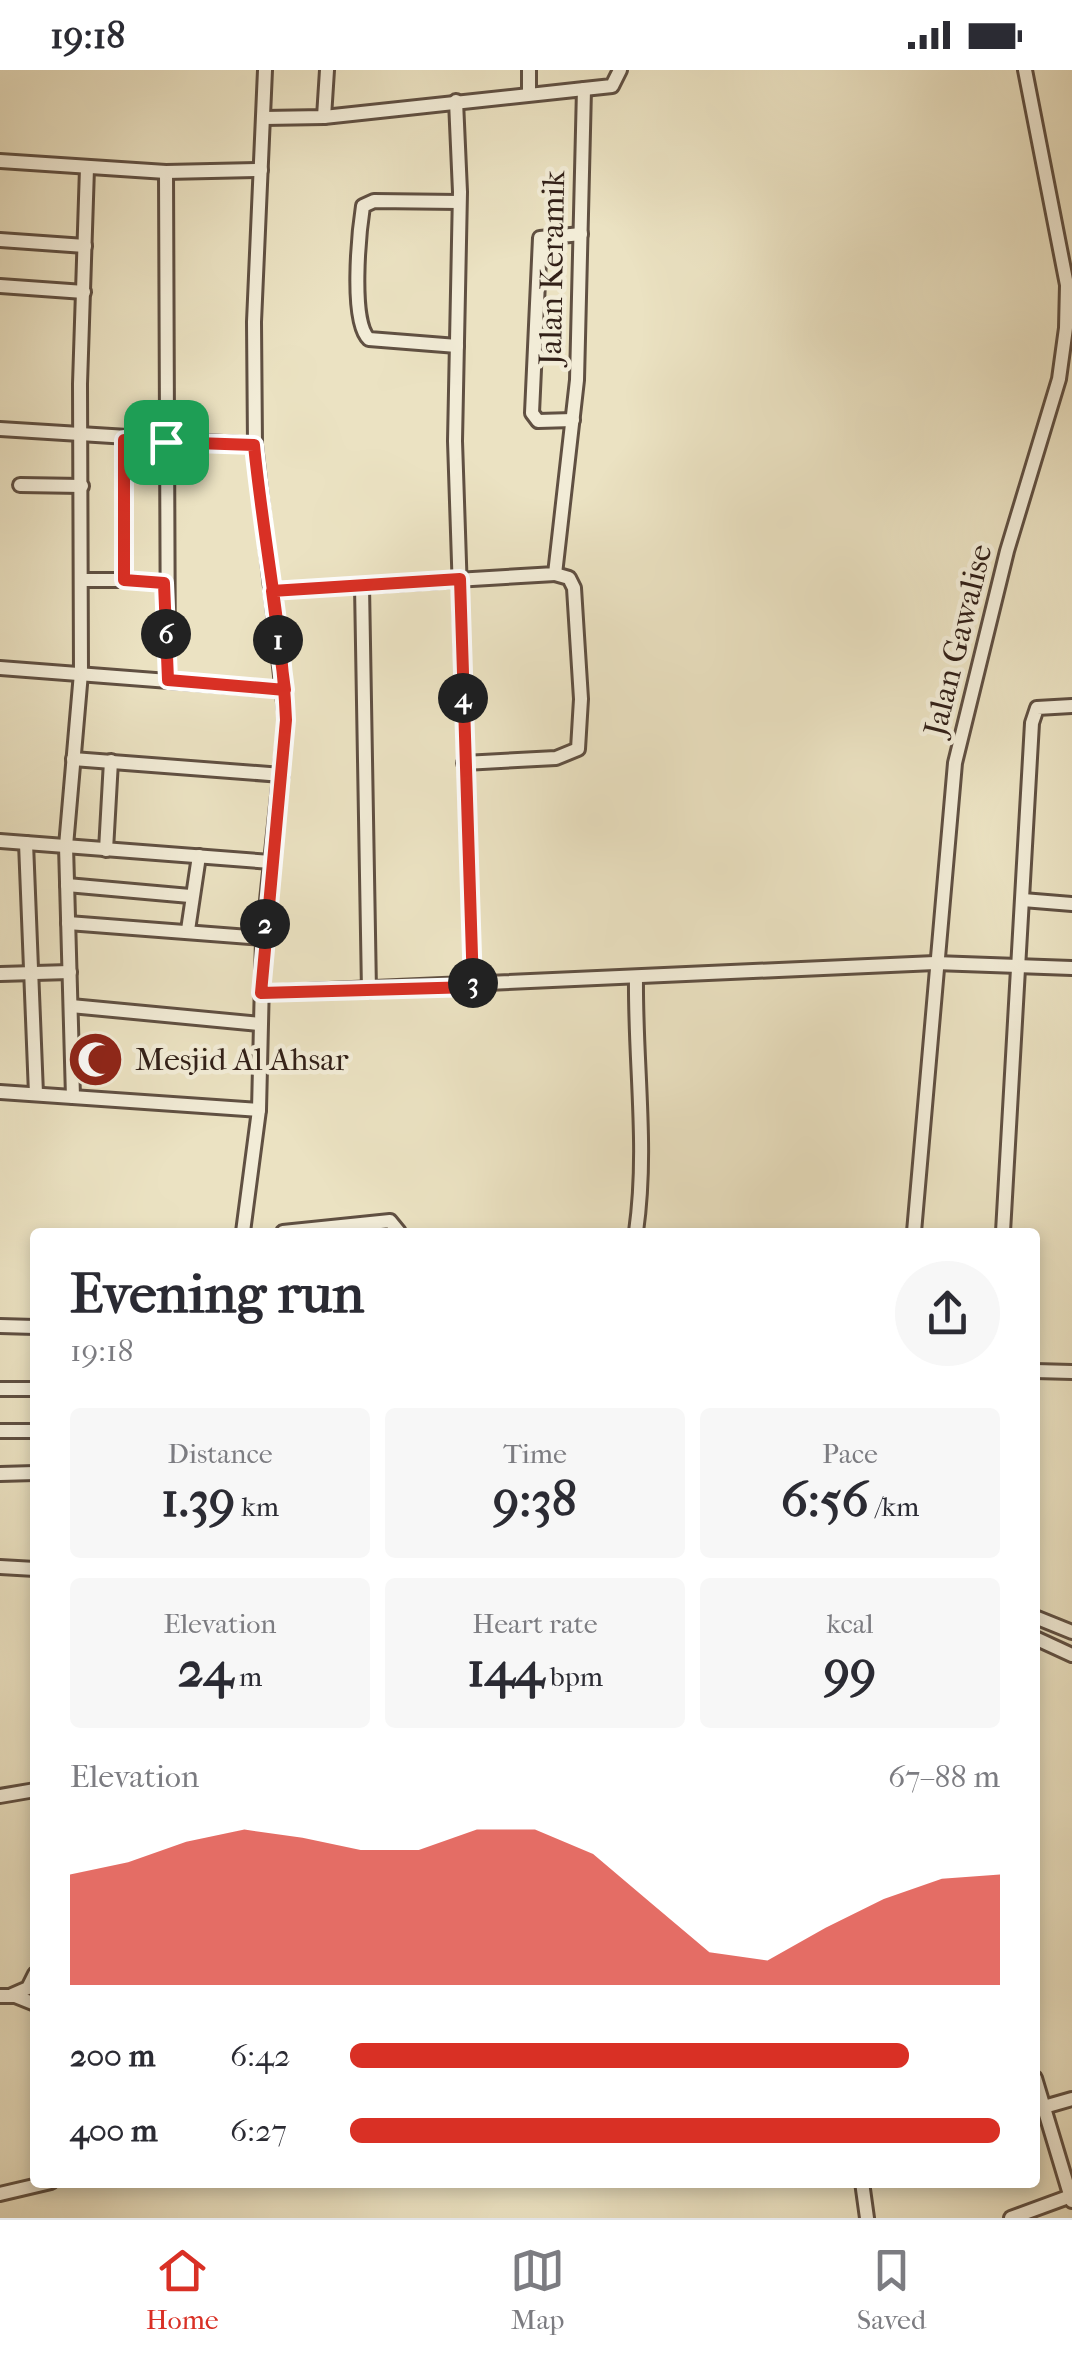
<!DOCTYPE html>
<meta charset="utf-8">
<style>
body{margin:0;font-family:"IM FELL French Canon",serif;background:#f7f7f7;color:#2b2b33;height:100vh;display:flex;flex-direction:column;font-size:38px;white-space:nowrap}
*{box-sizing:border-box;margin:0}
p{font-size:32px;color:#7c7c81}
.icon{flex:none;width:55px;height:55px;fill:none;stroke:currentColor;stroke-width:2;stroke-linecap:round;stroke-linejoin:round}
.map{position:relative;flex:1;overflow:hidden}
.sheet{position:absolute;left:30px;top:1158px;width:1010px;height:960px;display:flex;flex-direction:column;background:#fff;border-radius:10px;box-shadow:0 5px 15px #0003}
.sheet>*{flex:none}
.pin{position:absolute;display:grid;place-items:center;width:85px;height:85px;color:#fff;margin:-42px;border-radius:20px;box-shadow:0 5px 15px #0006}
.km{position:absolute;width:50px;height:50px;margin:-25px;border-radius:50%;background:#222;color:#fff;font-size:28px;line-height:50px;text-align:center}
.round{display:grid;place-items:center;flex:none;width:105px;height:105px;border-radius:52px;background:#f7f7f7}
.overview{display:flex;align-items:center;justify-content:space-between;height:170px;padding:0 40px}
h1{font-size:55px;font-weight:700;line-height:75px}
.metrics{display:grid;grid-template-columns:repeat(3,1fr);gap:15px;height:170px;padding:10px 40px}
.metrics div{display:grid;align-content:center;border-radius:10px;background:#f7f7f7;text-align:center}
.metrics b{font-size:50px;font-weight:700}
.metrics small{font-size:28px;font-weight:400}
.metrics p{font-size:28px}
.chart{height:280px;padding:20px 40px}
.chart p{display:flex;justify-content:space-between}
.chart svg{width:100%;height:180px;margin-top:10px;fill:#d93025;opacity:.7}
ul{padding:0 40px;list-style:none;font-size:32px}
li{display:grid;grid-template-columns:160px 120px 1fr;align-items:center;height:75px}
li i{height:25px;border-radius:12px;background:#d93025}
.status{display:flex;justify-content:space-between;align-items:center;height:70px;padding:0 50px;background:#fff;direction:ltr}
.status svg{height:28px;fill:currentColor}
.dock{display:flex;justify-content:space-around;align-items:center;height:140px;border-top:2px solid #e1e1e2;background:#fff;font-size:28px;color:#7c7c81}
.dock a{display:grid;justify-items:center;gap:5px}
.dock .active{color:#d93025}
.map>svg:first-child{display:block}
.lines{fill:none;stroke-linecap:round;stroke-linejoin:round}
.minor-casing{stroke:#605042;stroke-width:18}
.minor{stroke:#f2ecd7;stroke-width:12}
.route-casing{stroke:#fff;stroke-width:20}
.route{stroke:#d93025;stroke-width:12}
.labels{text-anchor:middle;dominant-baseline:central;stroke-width:9;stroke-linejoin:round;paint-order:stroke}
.street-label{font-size:32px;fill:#322018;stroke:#f2ecd7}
.poi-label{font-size:32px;fill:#322018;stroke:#f2ecd7;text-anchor:start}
</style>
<div class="status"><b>19:18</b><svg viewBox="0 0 49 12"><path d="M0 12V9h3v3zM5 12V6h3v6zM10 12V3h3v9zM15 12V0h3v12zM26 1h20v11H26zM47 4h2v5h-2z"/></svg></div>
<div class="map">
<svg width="1072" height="2148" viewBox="0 0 1072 2148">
<rect width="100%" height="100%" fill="#ebe2c2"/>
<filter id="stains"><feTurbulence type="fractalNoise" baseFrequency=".002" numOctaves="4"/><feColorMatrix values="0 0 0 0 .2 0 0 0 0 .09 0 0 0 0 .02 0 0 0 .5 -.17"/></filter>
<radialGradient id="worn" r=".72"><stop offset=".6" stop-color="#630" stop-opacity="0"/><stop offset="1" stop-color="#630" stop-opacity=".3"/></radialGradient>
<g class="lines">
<defs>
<g id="minor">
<path d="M529,0V23"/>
<path d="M584,19L612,16L620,0"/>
<path d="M456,31L460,122L455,371L473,917"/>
<path d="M324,47L327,0"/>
<path d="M264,48L324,47L584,19L577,310L555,504L272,521"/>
<path d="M0,91L166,102L261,100"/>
<path d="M166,102L168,610"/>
<path d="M0,170L85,176"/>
<path d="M0,216L84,222"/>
<path d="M457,276L369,269C350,252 359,162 363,136L374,131L459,132"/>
<path d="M573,350L538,351L532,343L540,168L581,164"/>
<path d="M0,359L255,375"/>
<path d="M124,370V510L164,513"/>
<path d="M20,415L82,416"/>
<path d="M83,510H124"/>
<path d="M362,516L369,921"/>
<path d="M0,598L285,620"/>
<path d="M73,689L282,705"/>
<path d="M464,693L556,688L578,679L581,629L574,518L569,508L555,504"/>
<path d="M0,771L271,792"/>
<path d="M26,773L36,1024"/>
<path d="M106,780L111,691"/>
<path d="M67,815L190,826"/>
<path d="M1023,830L1072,834"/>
<path d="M68,853L263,868"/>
<path d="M188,860L199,786"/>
<path d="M0,904L70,902"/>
<path d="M261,923L935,893L1072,898"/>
<path d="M71,936L260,954"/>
<path d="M0,1022L259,1040"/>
<path d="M73,1027L66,776L81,603L80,314L87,98"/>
<path d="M243,1162L259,1040L263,868L286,650L255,375L254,252L265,0"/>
<path d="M283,1162L390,1151L399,1162"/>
<path d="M636,1162C648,1078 635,994 636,908"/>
<path d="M914,1162L955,693L1007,481L1059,309L1066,258L1067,215L1025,0"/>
<path d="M1003,1162L1032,653L1037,638L1072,636"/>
<path d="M0,1256L35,1257"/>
<path d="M1035,1301L1072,1302"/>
<path d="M0,1319H35"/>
<path d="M0,1361H35"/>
<path d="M0,1404L35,1403"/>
<path d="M0,1497L35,1499"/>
<path d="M1035,1547L1072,1562"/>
<path d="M1035,1568L1072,1585"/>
<path d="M0,1726L35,1720"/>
<path d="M12,1925L28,1918L35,1904"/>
<path d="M0,1926H15L35,1934"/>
<path d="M1035,2008L1072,2131"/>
<path d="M1044,2037L1072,2029"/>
<path d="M862,2112L867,2148"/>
<path d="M0,2124L51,2112"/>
<path d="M1011,2148L1071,2126"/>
</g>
</defs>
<use href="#minor" class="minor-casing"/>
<use href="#minor" class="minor"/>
</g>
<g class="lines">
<defs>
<path id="route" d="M166,372L254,375C263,467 282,558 286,650L261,923L473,917L460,509L272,521L285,620L168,610L164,513L124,510V370L166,372"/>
</defs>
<use href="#route" class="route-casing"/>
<use href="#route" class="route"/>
</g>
<defs>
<symbol id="mosque-disc" viewBox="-11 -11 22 22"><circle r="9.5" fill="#8f2418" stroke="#f2ecd7"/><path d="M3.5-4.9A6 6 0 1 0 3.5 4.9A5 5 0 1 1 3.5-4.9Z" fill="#fff"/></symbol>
</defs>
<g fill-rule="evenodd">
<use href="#mosque-disc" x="64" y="958" width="63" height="63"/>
</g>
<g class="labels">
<g class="street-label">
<text transform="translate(552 198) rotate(-89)">Jalan Keramik</text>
<text transform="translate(958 570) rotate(-76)">Jalan Gawalise</text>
</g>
<g class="poi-label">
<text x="135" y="989">Mesjid Al Ahsar</text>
</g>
</g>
<rect width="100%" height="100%" filter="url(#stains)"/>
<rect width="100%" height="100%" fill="url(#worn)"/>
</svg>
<div class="pin" style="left:166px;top:372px;background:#1e9e55"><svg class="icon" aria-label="arrive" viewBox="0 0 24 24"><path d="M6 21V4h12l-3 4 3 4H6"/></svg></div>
<b class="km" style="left:278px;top:570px">1</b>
<b class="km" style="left:265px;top:854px">2</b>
<b class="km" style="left:473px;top:913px">3</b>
<b class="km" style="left:463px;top:628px">4</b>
<b class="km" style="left:166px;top:564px">6</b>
<section class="sheet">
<div class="overview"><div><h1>Evening run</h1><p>19:18</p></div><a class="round"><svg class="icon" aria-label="share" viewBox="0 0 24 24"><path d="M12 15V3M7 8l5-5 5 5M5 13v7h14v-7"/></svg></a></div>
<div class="metrics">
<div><p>Distance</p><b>1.39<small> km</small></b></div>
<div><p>Time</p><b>9:38</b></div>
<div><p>Pace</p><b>6:56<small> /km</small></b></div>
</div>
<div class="metrics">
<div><p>Elevation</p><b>24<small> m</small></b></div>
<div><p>Heart rate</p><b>144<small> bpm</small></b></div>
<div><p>kcal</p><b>99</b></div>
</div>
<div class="chart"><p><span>Elevation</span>67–88 m</p>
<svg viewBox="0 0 160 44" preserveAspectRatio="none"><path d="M0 44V17L10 14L20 9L30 6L40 8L50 11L60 11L70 6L80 6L90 12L100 24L110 36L120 38L130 30L140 23L150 18L160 17V44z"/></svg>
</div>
<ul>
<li><b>200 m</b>6:42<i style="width:86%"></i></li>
<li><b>400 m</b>6:27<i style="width:100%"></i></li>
</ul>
</section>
</div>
<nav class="dock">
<a class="active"><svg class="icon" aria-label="home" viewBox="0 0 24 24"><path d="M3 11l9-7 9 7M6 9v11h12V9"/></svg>Home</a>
<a><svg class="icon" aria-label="map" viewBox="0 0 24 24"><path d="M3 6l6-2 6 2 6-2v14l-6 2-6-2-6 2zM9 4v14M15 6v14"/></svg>Map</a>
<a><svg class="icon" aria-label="saved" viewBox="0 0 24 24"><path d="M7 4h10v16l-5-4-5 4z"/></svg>Saved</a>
</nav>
